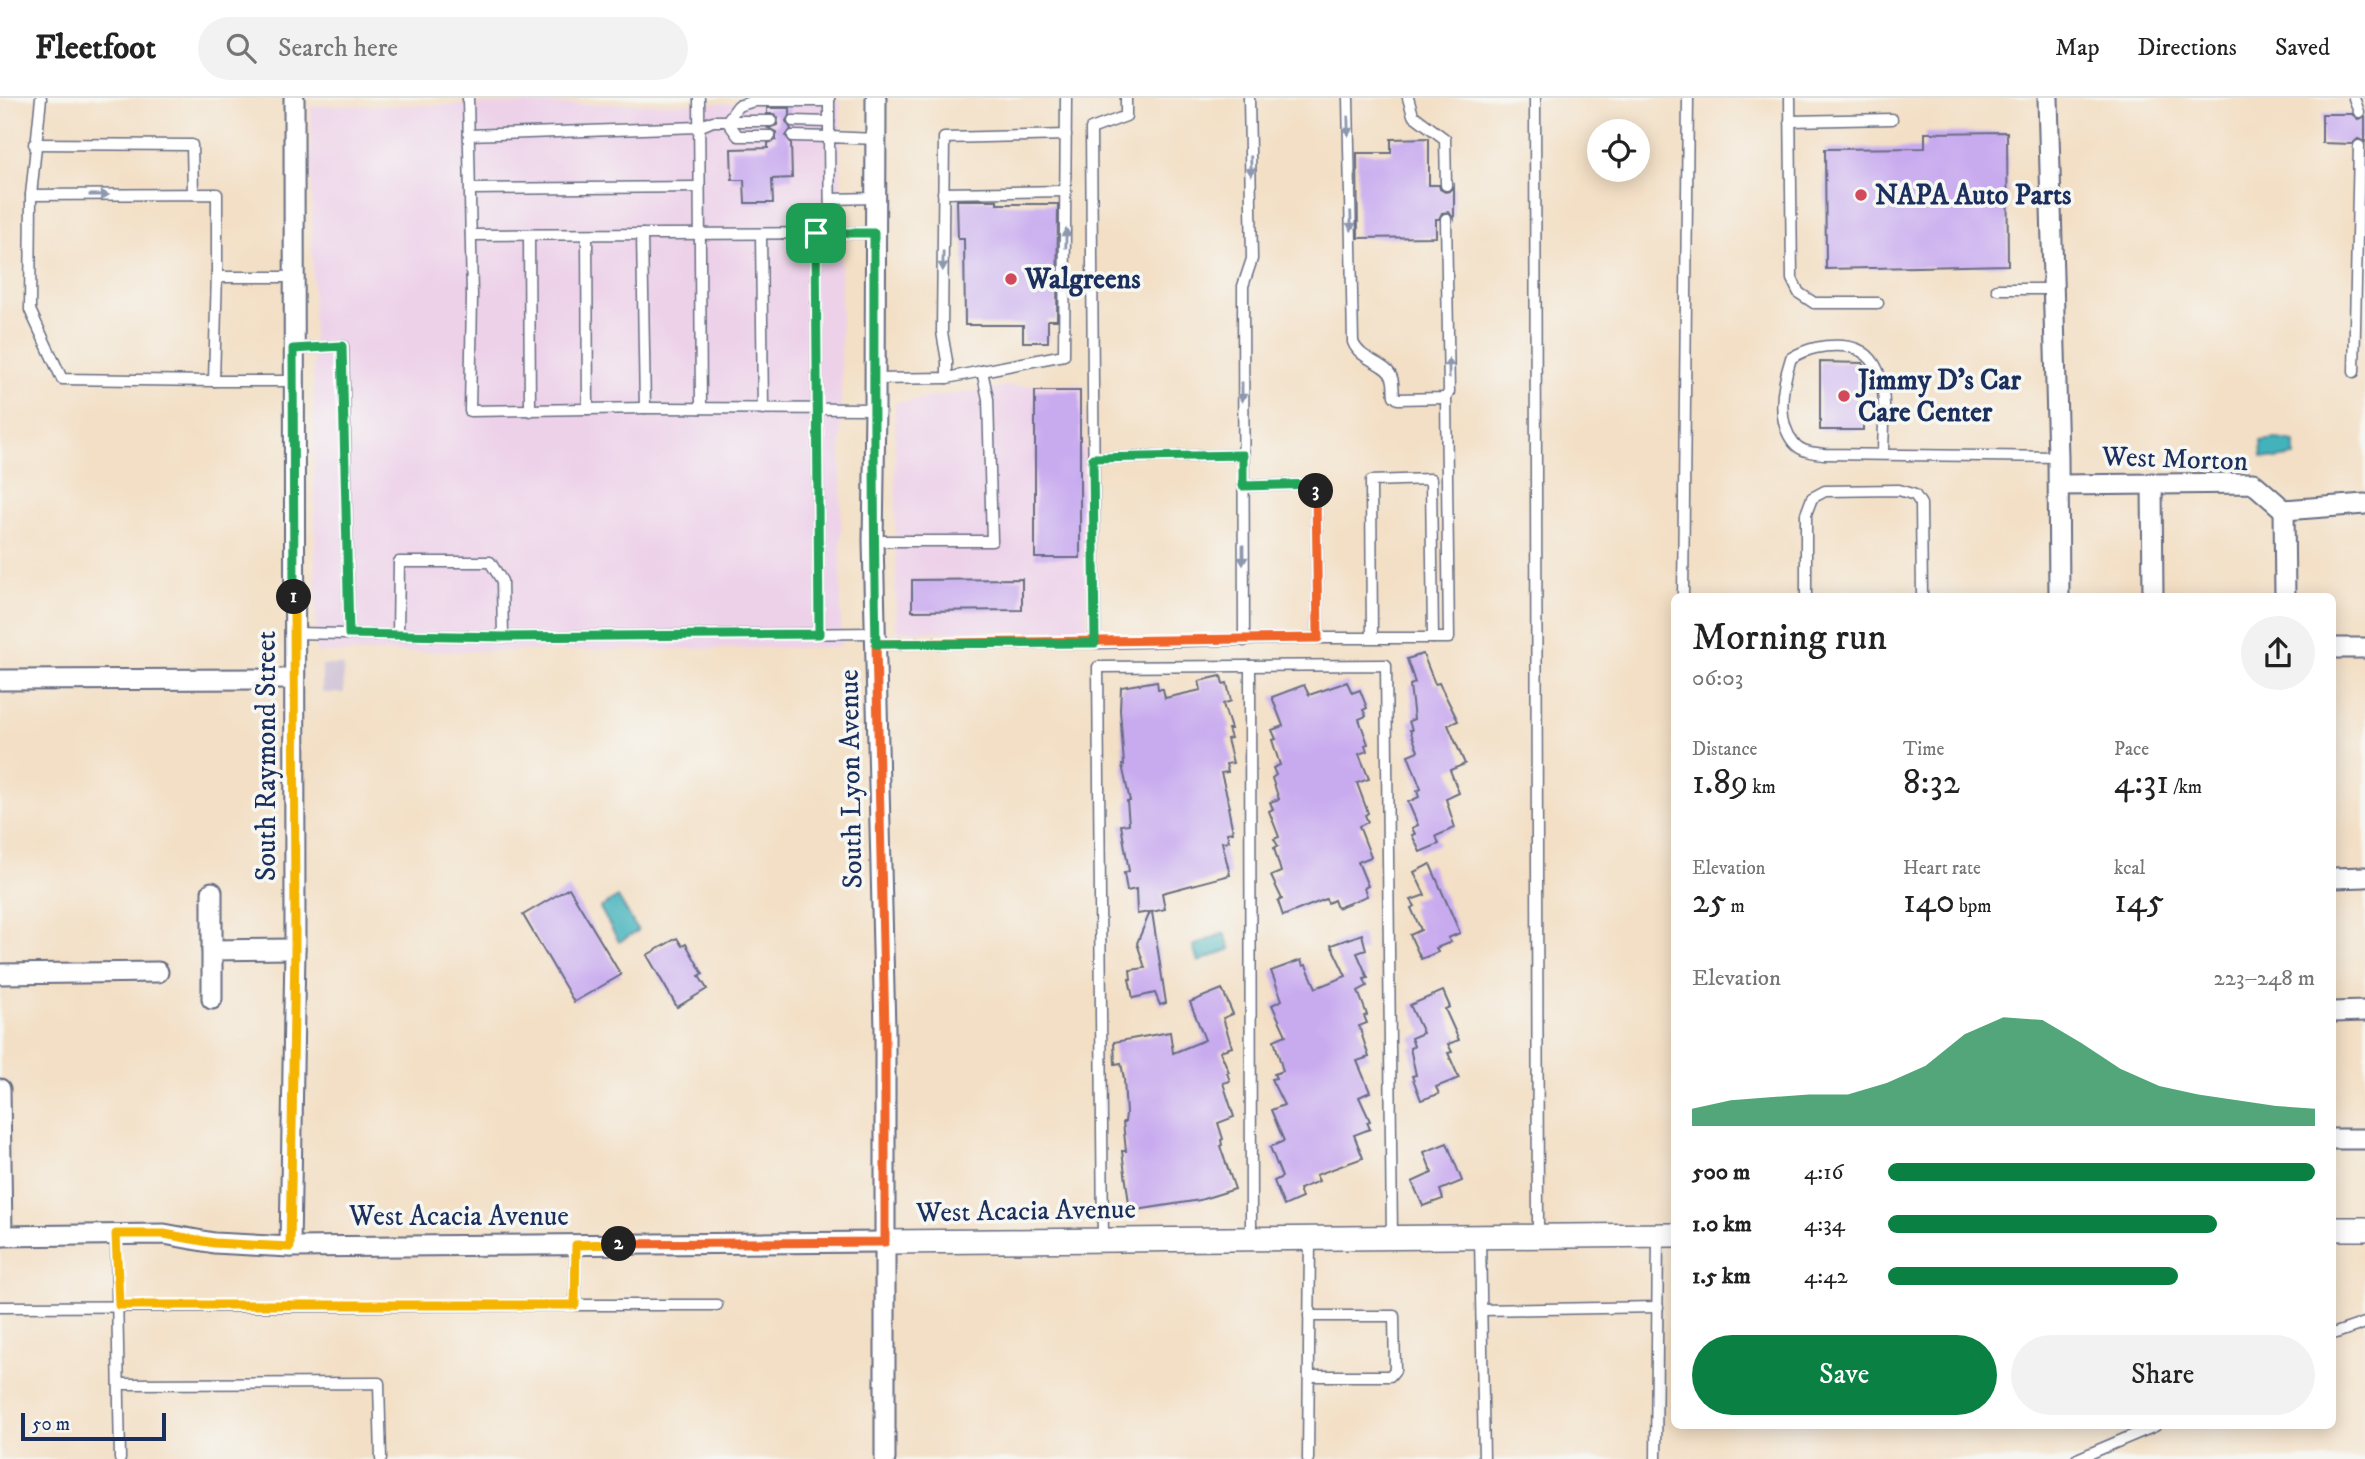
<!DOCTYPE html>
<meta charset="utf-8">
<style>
body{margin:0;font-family:"IM FELL DW Pica",serif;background:#f2f2f2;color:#222;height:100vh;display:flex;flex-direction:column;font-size:26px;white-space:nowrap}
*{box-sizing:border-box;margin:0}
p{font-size:23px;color:#767676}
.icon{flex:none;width:38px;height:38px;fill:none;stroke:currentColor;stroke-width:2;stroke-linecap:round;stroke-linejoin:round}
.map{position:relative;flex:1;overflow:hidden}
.side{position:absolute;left:1671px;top:495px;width:665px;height:836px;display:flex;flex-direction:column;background:#fff;border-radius:10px;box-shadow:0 4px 18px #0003}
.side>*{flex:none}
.tools{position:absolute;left:1587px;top:21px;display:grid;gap:14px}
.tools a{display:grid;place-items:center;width:63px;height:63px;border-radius:50%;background:#fff;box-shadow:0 4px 18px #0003;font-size:35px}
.scale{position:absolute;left:21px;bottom:18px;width:145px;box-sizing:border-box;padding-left:7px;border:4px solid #1b2f5e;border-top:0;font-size:19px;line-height:24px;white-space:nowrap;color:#1b2f5e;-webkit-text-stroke:5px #f6f6f2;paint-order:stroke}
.pin{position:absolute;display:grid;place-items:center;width:60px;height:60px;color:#fff;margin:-30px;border-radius:14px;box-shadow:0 4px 10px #0006}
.km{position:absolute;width:35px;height:35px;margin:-18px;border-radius:50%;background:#222;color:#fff;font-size:19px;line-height:35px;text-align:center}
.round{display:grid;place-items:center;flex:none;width:74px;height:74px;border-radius:37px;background:#f2f2f2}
.headline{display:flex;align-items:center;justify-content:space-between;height:119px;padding:0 21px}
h1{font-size:38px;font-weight:600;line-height:52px}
.figures{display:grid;grid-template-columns:repeat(3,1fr);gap:10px;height:119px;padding:7px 21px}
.figures div{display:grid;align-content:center}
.figures b{font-size:35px;font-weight:600}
.figures small{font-size:19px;font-weight:400}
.figures p{font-size:19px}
.chart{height:196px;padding:14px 21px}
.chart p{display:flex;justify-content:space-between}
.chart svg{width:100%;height:126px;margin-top:7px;fill:#0b8043;opacity:.7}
.button{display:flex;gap:14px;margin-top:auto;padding:14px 21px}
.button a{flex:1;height:80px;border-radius:42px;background:#0b8043;color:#fff;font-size:28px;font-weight:600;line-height:80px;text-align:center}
.button a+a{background:#f2f2f2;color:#222}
ul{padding:0 21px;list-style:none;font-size:23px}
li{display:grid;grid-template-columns:112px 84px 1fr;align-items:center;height:52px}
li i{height:18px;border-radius:9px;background:#0b8043}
header{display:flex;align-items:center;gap:42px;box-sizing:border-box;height:98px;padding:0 35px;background:#fff;border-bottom:2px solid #e0e0e0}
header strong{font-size:33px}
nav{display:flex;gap:38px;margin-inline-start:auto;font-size:24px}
.search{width:490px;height:63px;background:#f2f2f2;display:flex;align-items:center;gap:18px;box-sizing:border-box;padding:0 24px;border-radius:38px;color:#767676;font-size:26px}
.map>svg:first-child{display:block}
.built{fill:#edd1e9}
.industrial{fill:#ccbfd4}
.water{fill:#43b3bb;stroke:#2f718c;stroke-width:2}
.building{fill:#c8aaef}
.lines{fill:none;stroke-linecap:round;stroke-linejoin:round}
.service-casing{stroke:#676d82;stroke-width:13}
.minor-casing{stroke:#676d82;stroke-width:23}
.tertiary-casing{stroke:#676d82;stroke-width:26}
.service{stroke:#fff;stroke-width:10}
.minor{stroke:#fff;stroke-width:19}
.tertiary{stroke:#fff;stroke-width:23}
.oneway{fill:#8d97ae}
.split-1-casing{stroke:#fff;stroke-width:14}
.split-2-casing{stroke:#fff;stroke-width:14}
.split-3-casing{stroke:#fff;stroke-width:14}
.split-4-casing{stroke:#fff;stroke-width:14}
.split-1{stroke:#22a559;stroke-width:9}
.split-2{stroke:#f5b400;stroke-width:9}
.split-3{stroke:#f0652b;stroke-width:9}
.split-4{stroke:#22a559;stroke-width:9}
.poi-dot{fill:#d1495b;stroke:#f6f6f2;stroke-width:2.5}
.labels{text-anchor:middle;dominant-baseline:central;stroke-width:7;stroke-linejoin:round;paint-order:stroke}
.poi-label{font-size:28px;font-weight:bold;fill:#1b2f5e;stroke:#f6f6f2;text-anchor:start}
.street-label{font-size:28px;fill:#1b2f5e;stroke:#f6f6f2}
</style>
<header>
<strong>Fleetfoot</strong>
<div class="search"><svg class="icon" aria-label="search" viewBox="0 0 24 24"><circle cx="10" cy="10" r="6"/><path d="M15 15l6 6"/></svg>Search here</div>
<nav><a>Map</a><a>Directions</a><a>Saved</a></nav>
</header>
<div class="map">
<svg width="2365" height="1361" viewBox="0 0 2365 1361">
<rect width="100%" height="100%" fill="#f6f6f2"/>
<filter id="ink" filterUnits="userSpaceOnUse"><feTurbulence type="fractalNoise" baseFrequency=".0143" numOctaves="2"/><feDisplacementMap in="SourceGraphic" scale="14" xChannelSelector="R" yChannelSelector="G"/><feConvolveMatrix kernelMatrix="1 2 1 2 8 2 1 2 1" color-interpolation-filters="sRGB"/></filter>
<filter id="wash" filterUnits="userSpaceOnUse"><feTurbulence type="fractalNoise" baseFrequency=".00686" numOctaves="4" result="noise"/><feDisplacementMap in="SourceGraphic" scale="28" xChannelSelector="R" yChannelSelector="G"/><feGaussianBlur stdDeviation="1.57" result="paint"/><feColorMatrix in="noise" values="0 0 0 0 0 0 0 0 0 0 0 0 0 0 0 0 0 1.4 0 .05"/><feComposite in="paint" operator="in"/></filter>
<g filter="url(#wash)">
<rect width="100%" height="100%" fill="#f3dfc5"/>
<g class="built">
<path d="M841,4V549L316,555L311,8Z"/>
<path d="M1083,286L1087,534L896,533L895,305L1007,288Z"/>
</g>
<path class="industrial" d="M322,567H343L344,595H322Z"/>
<g class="water">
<path d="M2277,341L2295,344V358L2276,361L2262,359L2261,343Z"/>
<path d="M618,799L638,833L619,844L600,810Z"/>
<path d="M1224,835L1231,851L1198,864L1193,848Z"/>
</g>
<g id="blocks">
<g class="building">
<path d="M767,10H790V16L786,23L791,31L786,38L791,45L792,80L772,81L773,105H745L744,82H732L731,51L768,50V45L776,42V34L768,30L777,27L778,20L774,16H767Z"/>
<path d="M2322,16H2352L2358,21L2365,18V44L2358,41L2352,46L2322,45Z"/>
<path d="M2007,34L2008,167L1826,171L1825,51L1925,50V35Z"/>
<path d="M1429,40V87H1439L1440,91L1445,94L1450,93L1454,87V121L1449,114L1442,115L1439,121H1436V139L1358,140L1357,55H1391V41Z"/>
<path d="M957,102H997V106H1058L1057,222H1048V244H1023V227H965L964,141H958Z"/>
<path d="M1820,264L1863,265V332H1820Z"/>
<rect x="1035" y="293" width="45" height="167"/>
<path d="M1022,481V512L912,513V482Z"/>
<path d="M1423,556L1435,586L1439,585L1458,623L1448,627L1465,666L1450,672L1459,695L1446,701L1455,730L1436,738L1439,746L1420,754L1412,737L1415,736L1412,730L1418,727L1408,704L1419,699L1417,693L1421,691L1408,657L1418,653L1410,632H1412L1409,623L1414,621L1410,587L1415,585L1407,561Z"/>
<path d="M1221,578L1223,586L1227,585L1231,603L1223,606L1231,631H1228L1231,640L1227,641L1233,665L1226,666L1228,674L1221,675L1230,709H1228L1233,734L1227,735L1229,743L1222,744L1230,777L1162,795L1165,811L1152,814L1166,905L1160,907L1155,895L1133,900L1129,881H1131L1130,872L1145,870L1137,845L1150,814L1137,816L1136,791L1127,793L1124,775L1129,773L1121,727L1129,726L1127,703H1130L1122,667H1124L1120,612L1121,589L1157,583L1158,591H1163L1165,600L1201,592L1199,583Z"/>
<path d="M1347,584L1352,595L1360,592L1367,610L1363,612L1366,618L1359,621L1368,646L1365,647L1367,653L1359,656L1369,681L1357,685L1368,715L1365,717L1368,724L1359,728L1371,759L1358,764L1368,788L1364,790L1367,798L1337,810L1334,802L1328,805L1326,801L1283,818L1278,803L1282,801L1271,778L1281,774L1274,750L1278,748L1274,741L1279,739L1269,713L1273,711L1270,704L1279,701L1272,680L1276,677L1273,670L1280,667L1272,642L1276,641L1272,632L1283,628L1272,599L1304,587L1309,597Z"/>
<path d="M1430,766L1460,835L1448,840L1451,844L1436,850L1438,854L1421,861L1410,837L1421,832L1411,810L1415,808L1411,802L1425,797L1414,774Z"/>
<path d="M569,790L621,877L574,904L523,817Z"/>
<path d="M1362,836L1366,852L1357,855L1368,880L1364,881L1367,888L1358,893L1367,917L1364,918L1367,925L1359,928L1369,959L1357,963L1370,994L1359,999L1370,1023L1367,1024L1370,1031L1354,1037L1363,1060L1316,1077L1319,1083L1299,1091L1302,1100L1284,1108L1274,1083L1282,1079L1270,1049L1284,1043L1271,1012L1284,1007L1271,981L1276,980L1274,976L1283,973L1274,942L1286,937L1272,907L1282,902L1271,873L1301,862L1303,868L1306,867L1316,890L1346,878L1331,847Z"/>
<path d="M677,840L682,848L686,846L703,876L699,878L707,891L677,909L647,857Z"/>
<path d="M1222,891L1233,916L1223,920L1232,949L1220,953L1229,974L1227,975L1230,983L1223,985L1234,1019L1218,1025L1223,1041L1221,1042L1222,1047L1220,1048L1235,1091L1200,1102L1130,1113L1122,1053H1126L1123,1024H1125L1126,1016L1124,981L1121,965L1115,966L1114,944L1170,934L1173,955L1205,942L1190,904Z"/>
<path d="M1443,893L1450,909L1445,911L1459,942L1448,946L1452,954L1448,955L1459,980L1436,989L1439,996L1421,1002L1412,978L1416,977L1410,950L1414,948L1411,940L1423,935L1410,907Z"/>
<path d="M1447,1045L1462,1083L1440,1092L1443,1101L1423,1108L1412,1084L1432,1075L1424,1054Z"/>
</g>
</g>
</g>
<g filter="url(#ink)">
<use href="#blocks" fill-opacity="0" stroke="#676d82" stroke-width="2"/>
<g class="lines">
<defs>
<g id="service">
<path d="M41,0L31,97L30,212L62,281L214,283"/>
<path d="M468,0L472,198L470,313L645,310L875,311"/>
<path d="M699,0L701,310"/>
<path d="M1348,0L1353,244C1360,263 1388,265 1392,280C1394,285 1393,292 1394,298L1398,301L1442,300L1446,299L1449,294L1446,121"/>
<path d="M1408,0L1413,17L1445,41L1446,87"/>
<path d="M1535,0L1538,1137"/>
<path d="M1790,0L1792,181L1799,195L1814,205H1878"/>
<path d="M2354,0L2359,14"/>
<path d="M793,23L829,24"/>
<path d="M1790,23L1892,21"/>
<path d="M469,37L699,29L713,23H771"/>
<path d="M770,38H738L727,23L738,8L754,3H829"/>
<path d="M793,38L829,39V0"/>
<path d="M34,46L192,47L193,96"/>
<path d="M471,91L699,89"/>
<path d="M943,95L1066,93"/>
<path d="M31,97L217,96V179H293"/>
<path d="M830,101L875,100"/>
<path d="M816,135L819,536"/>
<path d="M830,135L829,39L876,41"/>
<path d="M642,136L645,310"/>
<path d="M761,136L763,311"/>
<path d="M471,137L874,135"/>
<path d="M529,137L530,313"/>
<path d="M587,137L588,311"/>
<path d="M217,174L214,283H293"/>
<path d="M1997,191H2054"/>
<path d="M293,251L343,248L349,536"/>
<path d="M982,273L1064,257L1066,0"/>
<path d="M2354,274L2359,48"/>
<path d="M947,280V263L942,234L944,40L1066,37"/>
<path d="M1883,356C1883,319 1895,252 1843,248C1823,247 1808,250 1791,260C1783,285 1775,322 1794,345C1801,354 1814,355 1824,356L2058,359"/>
<path d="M1093,360L1243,357"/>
<path d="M873,443H992L988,301L982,273L947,280L874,281"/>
<path d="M1683,499L1688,0"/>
<path d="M1806,499V416L1812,400L1825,393L1899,392L1915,397L1921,406L1922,499"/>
<path d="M294,535L503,539L875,535"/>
<path d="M398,537L399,464H490L502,483L503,539"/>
<path d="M1318,540H1433L1431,381L1371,383L1372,540"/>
<path d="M1433,540H1449L1446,299"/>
<path d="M1244,543L1243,188L1252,161L1249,0"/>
<path d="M1095,545L1318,540L1316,386L1243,388"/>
<path d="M876,546L1095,545L1091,31L1126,18V0"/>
<path d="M1250,568L1251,1141"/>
<path d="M116,1136L120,1361"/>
<path d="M1480,1139L1484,1361"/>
<path d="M1103,1142L1098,569L1386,567L1392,1140"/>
<path d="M575,1207H717"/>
<path d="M0,1209L575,1207L576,1147"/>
<path d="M1482,1212L1658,1209"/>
<path d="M2333,1236L2365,1225"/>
<path d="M1309,1278H1390L1395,1272L1394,1218H1309"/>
<path d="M119,1286L379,1285L381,1361"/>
<path d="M1308,1361L1310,1141"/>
<path d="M1656,1361L1658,1138"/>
<path d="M2077,1361L2155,1328"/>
</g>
<g id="minor">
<path d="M876,0L875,311L873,443L885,932V1361"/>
<path d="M2048,0L2058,359L2059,499"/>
<path d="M2152,385L2153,499"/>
<path d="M2059,387L2253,385L2284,412L2365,406"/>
<path d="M2284,412L2285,499"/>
<path d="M2333,550H2365"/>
<path d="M0,582L294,581"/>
<path d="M2333,780L2365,779"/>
<path d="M212,794V901"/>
<path d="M212,852L295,851"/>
<path d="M0,876L158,874"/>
<path d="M2333,914L2365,913"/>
<path d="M0,991L2,1138"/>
<path d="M2333,1041H2365"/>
<path d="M0,1138L164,1136L214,1145L290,1149L885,1144"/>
<path d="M290,1149L295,851L294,0"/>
</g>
<g id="tertiary">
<path d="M2333,1131H2365"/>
<path d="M885,1144L1675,1137"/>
</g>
</defs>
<use href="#service" class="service-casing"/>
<use href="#minor" class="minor-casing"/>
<use href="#tertiary" class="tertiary-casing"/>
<use href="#service" class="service"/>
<use href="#minor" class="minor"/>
<use href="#tertiary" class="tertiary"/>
</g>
<defs><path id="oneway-solid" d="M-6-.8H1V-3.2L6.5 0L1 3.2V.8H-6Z" transform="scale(1.75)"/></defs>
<g class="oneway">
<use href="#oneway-solid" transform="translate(1348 28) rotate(89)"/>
<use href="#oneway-solid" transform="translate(1251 68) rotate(88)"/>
<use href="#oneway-solid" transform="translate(99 97)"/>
<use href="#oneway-solid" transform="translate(1351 123) rotate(88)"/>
<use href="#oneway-solid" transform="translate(1066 140) rotate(-89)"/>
<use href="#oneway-solid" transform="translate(943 163) rotate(91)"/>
<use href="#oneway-solid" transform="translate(1449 270) rotate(-91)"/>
<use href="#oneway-solid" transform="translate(1242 294) rotate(90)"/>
<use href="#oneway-solid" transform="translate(1243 457) rotate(90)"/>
</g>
</g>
<g class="lines" filter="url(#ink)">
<defs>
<path id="split-1" d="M294,499L293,251L342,248L349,536L503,539L819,536L816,135"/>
<path id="split-2" d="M294,499L295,851L290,1149L214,1145L164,1136H116L119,1207H575L576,1147L619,1146"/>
<path id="split-3" d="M619,1146L885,1144V932L876,546L1318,540L1316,393"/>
<path id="split-4" d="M816,135H874C874,272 873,409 876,546L1095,545L1093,360L1243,357V388L1316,386V393"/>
</defs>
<use href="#split-1" class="split-1-casing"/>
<use href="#split-2" class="split-2-casing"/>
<use href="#split-3" class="split-3-casing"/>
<use href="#split-4" class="split-4-casing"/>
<use href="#split-1" class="split-1"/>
<use href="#split-2" class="split-2"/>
<use href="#split-3" class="split-3"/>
<use href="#split-4" class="split-4"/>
</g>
<g class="poi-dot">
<circle cx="1861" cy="97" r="7"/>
<circle cx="1011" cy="181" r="7"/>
<circle cx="1844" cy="298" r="7"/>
</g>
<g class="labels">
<g class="poi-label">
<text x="1875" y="97">NAPA Auto Parts</text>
<text x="1025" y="181">Walgreens</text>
<text x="1858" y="282">Jimmy D's Car<tspan x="1858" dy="32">Care Center</tspan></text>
</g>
<g class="street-label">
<text transform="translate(2175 361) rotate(2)">West Morton</text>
<text transform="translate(266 658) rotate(-90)">South Raymond Street</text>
<text transform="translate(851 681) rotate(-91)">South Lyon Avenue</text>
<text transform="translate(1026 1113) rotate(-1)">West Acacia Avenue</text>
<text x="459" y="1118">West Acacia Avenue</text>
</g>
</g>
</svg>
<div class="tools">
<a><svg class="icon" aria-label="locate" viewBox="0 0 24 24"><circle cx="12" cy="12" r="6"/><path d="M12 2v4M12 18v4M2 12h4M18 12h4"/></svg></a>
</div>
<div class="scale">50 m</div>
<div class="pin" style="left:816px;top:135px;background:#1e9e55"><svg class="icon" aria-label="arrive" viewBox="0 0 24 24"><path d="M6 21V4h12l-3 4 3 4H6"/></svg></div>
<b class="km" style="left:294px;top:499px">1</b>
<b class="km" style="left:619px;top:1146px">2</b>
<b class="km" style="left:1316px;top:393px">3</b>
<section class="side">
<div class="headline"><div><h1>Morning run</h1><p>06:03</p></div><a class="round"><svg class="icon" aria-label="share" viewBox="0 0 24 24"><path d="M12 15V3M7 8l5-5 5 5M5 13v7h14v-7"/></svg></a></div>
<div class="figures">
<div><p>Distance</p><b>1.89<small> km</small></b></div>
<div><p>Time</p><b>8:32</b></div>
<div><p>Pace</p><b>4:31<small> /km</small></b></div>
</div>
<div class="figures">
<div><p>Elevation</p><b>25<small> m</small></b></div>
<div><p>Heart rate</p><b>140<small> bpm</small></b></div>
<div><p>kcal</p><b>145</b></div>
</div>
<div class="chart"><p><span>Elevation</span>223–248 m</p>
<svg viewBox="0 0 160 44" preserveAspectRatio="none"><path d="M0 44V38L10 35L20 34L30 33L40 33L50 29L60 23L70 12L80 6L90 7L100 15L110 24L120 30L130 33L140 35L150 37L160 38V44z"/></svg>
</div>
<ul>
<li><b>500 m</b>4:16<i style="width:100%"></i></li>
<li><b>1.0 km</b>4:34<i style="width:77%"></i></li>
<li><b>1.5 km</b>4:42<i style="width:68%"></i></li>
</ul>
<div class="button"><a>Save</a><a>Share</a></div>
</section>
</div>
